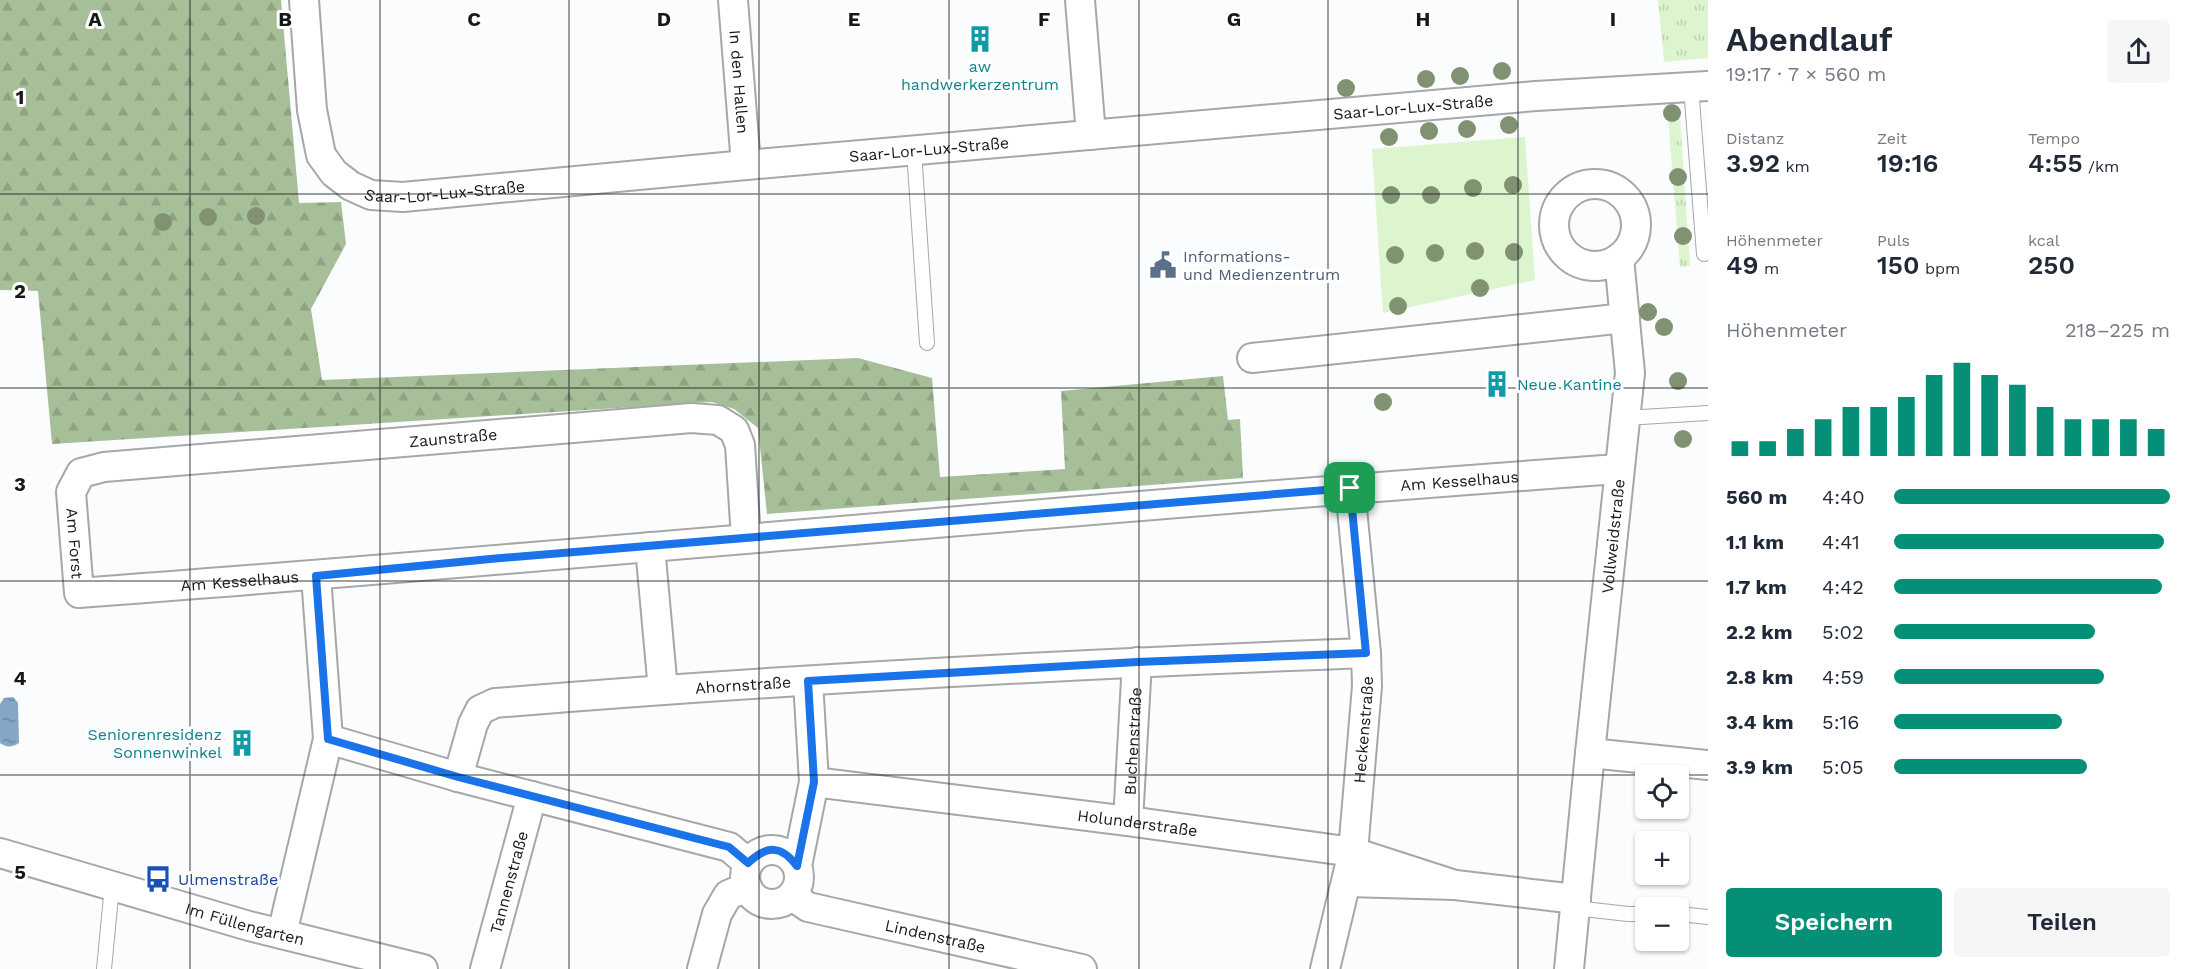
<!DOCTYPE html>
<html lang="de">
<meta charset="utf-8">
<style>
body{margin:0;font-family:"Work Sans",sans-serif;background:#f6f6f7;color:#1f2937;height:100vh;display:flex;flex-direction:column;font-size:22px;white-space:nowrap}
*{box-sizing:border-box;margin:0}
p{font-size:20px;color:#747a83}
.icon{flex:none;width:33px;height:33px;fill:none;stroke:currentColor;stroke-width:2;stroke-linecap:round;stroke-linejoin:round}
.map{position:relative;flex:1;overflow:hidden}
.side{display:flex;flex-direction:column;background:#fff;width:480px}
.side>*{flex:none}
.controls{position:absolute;left:1635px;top:765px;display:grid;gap:12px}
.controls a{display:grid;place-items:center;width:54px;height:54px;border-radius:6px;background:#fff;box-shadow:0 2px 4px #0004;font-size:30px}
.pin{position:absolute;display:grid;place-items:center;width:51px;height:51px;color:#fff;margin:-26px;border-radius:12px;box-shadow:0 3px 9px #0006}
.round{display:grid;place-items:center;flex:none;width:63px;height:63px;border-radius:6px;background:#f6f6f7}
.summary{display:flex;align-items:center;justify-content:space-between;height:102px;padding:0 18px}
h1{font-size:33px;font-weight:600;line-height:45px}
.metrics{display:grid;grid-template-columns:repeat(3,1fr);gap:9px;height:102px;padding:6px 18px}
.metrics div{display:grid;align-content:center}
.metrics b{font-size:26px;font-weight:600}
.metrics small{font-size:16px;font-weight:400}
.metrics p{font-size:16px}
.chart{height:168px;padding:12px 18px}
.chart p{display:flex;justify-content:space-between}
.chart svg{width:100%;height:108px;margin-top:6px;stroke:#058f77;stroke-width:6}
.cta{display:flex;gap:12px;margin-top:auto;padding:12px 18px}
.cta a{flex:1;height:69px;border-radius:6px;background:#058f77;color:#fff;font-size:24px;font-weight:600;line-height:69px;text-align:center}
.cta a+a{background:#f6f6f7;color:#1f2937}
ul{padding:0 18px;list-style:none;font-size:20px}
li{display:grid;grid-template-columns:96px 72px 1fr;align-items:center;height:45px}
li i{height:15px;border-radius:8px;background:#058f77}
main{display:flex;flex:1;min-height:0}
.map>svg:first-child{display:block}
.grass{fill:url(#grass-tufts)}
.forest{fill:url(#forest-firs)}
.green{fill:#dcf5ce}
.water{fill:url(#water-ripples)}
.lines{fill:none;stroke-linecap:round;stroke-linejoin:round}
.lane-casing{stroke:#a5a7a8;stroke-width:16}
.street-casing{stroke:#a5a7a8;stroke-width:32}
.lane{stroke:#fff;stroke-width:14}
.street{stroke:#fff;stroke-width:28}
.tree{fill:#819273}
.route-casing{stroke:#fff;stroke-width:12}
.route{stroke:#1a73e8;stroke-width:8}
.grid{fill:none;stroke:#181819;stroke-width:1.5;stroke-opacity:0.55}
.labels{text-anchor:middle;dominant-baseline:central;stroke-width:6;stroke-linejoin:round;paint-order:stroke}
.culture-label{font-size:16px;fill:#0d838f;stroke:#fff}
.street-label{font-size:16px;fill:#181819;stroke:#fff}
.service-label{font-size:16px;fill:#4e5e75;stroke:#fff;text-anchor:start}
.transit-label{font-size:16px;fill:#164399;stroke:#fff;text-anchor:start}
.grid-label{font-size:20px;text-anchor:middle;font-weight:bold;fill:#181819;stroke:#fff;stroke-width:6;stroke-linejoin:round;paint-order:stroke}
</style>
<main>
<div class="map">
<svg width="1708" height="969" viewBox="0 0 1708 969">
<defs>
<pattern id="grass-tufts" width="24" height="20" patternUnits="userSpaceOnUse" patternTransform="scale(1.5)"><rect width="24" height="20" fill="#dcf5ce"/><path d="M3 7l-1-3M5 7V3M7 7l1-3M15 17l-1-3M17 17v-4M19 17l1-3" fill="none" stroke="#bcd1b0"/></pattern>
<pattern id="forest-firs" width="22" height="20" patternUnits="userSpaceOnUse" patternTransform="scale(1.5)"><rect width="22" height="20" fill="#a7bf99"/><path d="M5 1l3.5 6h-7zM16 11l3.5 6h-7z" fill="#8fa383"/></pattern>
<pattern id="water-ripples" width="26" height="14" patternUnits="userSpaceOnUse" patternTransform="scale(1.5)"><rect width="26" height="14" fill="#85a7c5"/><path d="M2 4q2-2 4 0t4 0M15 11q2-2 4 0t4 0" fill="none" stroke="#6c879f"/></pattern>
</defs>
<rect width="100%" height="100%" fill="#fbfcfd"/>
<g class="grass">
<path d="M1658,0H1708V58L1664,62Z"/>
<path d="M1667,105L1673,107L1680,118L1690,266L1680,267Z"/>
</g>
<path class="forest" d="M0,0H281L299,203L341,202L346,244L311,309L322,380L858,358L932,378L940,477L1065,469L1061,391L1223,376L1228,420L1240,419L1243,478L767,514L758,428L734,409L712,402L52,444L38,291L0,290Z"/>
<path class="green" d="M1525,137L1535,280L1383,313L1372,149Z"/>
<path class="water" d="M13,697L18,703L19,743C12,747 7,748 0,743V704L4,698Z"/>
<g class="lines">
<defs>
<g id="lane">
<path d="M1691,87L1704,254"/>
<path d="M914,151L927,343"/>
<path d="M1625,418L1708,413"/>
<path d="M1575,908L1628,914H1646"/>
<path d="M1678,914L1708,917"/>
<path d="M104,969L112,886"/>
</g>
<g id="street">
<path id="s1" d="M304,0L312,110L321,155L334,173L351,186L371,195L403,197L746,165L1536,96L1708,86"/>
<path id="s2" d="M733,0L746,165"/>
<path d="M1080,0L1091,135"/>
<circle cx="1595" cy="225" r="41"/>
<path d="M1252,358L1625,318"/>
<path id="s3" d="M746,539L740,445L734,430L718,420L691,418L656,421L104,467L81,473L71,492L79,593C593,555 1106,505 1619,469"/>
<path d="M650,547L663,690"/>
<path d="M328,739L458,777L729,847L748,863"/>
<path d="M1590,753L1708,765"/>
<path id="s4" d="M458,777L473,724L480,710L495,703C785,679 1076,664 1366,653"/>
<path id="s5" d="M814,782L1128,821L1353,852L1455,885"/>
<path id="s6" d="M1128,821L1137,662"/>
<circle cx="772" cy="877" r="27"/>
<path id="s7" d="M0,853L249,926L423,969"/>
<path d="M797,866L814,782L808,681"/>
<path d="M1347,882L1455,885L1576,899"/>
<path id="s8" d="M792,896L808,907L1082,969"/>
<path d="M282,934L328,739L316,576"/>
<path id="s9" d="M485,969L532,796"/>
<path d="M702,969L717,914L728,895L747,887"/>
<path id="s10" d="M1325,969L1353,852L1367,686L1366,653L1350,488"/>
<path id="s11" d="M1569,969L1590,753L1630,373L1619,258"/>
</g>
</defs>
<use href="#lane" class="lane-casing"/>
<use href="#street" class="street-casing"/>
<use href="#lane" class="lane"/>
<use href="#street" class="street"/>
</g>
<g class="tree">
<circle cx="1502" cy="71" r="9"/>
<circle cx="1460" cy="76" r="9"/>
<circle cx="1426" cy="79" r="9"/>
<circle cx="1346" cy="88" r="9"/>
<circle cx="1672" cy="113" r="9"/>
<circle cx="1509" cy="125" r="9"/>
<circle cx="1467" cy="129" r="9"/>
<circle cx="1429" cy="131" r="9"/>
<circle cx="1389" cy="137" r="9"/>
<circle cx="1678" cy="177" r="9"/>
<circle cx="1513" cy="185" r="9"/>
<circle cx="1473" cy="188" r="9"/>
<circle cx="1391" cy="195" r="9"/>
<circle cx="1431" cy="195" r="9"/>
<circle cx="256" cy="216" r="9"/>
<circle cx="208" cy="217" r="9"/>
<circle cx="163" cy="222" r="9"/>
<circle cx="1683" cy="236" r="9"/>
<circle cx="1475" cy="251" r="9"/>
<circle cx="1514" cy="252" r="9"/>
<circle cx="1435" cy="253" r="9"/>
<circle cx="1395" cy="255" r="9"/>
<circle cx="1480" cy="288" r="9"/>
<circle cx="1398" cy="306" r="9"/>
<circle cx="1648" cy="312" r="9"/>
<circle cx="1664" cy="327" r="9"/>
<circle cx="1678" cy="381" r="9"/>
<circle cx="1383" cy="402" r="9"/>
<circle cx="1683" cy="439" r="9"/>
</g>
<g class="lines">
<defs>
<path id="route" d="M1350,488L1366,653L1137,662L808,681L814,782L797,866C781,845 767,845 748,863L729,847L458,777L328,739L316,576L490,559Z"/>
</defs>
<use href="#route" class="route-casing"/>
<use href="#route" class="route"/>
</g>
<path class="grid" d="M190,0V969M380,0V969M569,0V969M759,0V969M949,0V969M1139,0V969M1328,0V969M1518,0V969M0,194H1708M0,388H1708M0,581H1708M0,775H1708"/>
<defs>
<symbol id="building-bare" viewBox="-9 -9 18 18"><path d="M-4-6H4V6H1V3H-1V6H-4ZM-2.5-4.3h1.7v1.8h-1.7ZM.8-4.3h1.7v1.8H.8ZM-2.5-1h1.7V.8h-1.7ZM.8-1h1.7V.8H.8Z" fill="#0f9aa8" stroke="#fff" stroke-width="2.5" paint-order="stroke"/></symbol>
<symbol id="civic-bare" viewBox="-9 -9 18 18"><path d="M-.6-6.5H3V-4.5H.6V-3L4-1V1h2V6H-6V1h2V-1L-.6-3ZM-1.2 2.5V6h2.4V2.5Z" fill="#5c6f8a" stroke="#fff" stroke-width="2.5" paint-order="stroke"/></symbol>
<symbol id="bus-bare" viewBox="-9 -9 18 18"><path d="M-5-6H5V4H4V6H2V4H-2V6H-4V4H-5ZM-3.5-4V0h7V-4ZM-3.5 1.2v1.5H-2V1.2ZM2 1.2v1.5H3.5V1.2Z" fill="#1a4fb4" stroke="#fff" stroke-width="2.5" paint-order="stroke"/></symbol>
</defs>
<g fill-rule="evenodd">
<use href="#building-bare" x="961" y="20" width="38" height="38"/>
<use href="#civic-bare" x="1144" y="246" width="38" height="38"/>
<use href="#building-bare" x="1478" y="365" width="38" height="38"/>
<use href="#building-bare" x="223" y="724" width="38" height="38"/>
<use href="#bus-bare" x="139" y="860" width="38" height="38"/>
</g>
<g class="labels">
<g class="culture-label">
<text x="980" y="66">aw<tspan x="980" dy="18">handwerkerzentrum</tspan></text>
<text x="1517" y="384" text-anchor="start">Neue Kantine</text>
<text x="222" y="734" text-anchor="end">Seniorenresidenz<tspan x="222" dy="18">Sonnenwinkel</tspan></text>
</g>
<g class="street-label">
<text stroke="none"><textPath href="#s2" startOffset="82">In den Hallen</textPath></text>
<text stroke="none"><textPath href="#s1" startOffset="1268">Saar-Lor-Lux-Straße</textPath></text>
<text stroke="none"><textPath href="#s1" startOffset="782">Saar-Lor-Lux-Straße</textPath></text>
<text stroke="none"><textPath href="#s1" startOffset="296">Saar-Lor-Lux-Straße</textPath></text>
<text transform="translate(453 438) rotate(-5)">Zaunstraße</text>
<text stroke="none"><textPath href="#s3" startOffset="2277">Am Kesselhaus</textPath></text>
<text stroke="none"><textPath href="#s11" startOffset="435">Vollweidstraße</textPath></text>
<text stroke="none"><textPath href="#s3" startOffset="842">Am Forst</textPath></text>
<text stroke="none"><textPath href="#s3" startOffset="1053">Am Kesselhaus</textPath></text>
<text stroke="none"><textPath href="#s4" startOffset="336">Ahornstraße</textPath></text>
<text stroke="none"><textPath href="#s10" startOffset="243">Heckenstraße</textPath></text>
<text stroke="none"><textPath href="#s6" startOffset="80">Buchenstraße</textPath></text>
<text stroke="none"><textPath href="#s5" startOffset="326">Holunderstraße</textPath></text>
<text stroke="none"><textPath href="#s9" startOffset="90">Tannenstraße</textPath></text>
<text stroke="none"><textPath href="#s7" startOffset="255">Im Füllengarten</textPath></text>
<text stroke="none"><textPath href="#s8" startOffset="150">Lindenstraße</textPath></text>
</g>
<g class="service-label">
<text x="1183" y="256">Informations-<tspan x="1183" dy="18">und Medienzentrum</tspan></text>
</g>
<g class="transit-label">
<text x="178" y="879">Ulmenstraße</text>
</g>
</g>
<g class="grid-label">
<text x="95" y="26">A</text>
<text x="285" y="26">B</text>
<text x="474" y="26">C</text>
<text x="664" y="26">D</text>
<text x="854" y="26">E</text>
<text x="1044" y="26">F</text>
<text x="1234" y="26">G</text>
<text x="1423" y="26">H</text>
<text x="1613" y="26">I</text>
<text x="20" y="104">1</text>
<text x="20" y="298">2</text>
<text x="20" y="491">3</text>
<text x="20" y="685">4</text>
<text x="20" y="879">5</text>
</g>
</svg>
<div class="controls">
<a><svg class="icon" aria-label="locate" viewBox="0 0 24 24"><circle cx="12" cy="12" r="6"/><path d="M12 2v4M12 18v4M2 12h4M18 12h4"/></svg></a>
<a>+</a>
<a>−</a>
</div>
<div class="pin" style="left:1350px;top:488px;background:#1e9e55"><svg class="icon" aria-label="arrive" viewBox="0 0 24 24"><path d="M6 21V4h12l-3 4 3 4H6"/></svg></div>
</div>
<section class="side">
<div class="summary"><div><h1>Abendlauf</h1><p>19:17 · 7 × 560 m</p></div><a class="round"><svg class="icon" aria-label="share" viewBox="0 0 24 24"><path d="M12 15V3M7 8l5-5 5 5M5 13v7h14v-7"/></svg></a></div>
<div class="metrics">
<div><p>Distanz</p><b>3.92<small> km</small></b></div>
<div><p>Zeit</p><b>19:16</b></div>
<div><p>Tempo</p><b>4:55<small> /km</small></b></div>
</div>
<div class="metrics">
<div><p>Höhenmeter</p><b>49<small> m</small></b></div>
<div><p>Puls</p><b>150<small> bpm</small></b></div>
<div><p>kcal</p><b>250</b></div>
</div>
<div class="chart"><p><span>Höhenmeter</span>218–225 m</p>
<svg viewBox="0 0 160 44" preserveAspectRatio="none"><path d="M5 44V38M15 44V38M25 44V33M35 44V29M45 44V24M55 44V24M65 44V20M75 44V11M85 44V6M95 44V11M105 44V15M115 44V24M125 44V29M135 44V29M145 44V29M155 44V33"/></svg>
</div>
<ul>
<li><b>560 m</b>4:40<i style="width:100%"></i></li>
<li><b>1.1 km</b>4:41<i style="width:98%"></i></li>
<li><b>1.7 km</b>4:42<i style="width:97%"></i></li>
<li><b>2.2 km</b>5:02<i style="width:73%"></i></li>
<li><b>2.8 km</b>4:59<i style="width:76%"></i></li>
<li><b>3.4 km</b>5:16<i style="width:61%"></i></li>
<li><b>3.9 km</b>5:05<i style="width:70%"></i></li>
</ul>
<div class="cta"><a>Speichern</a><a>Teilen</a></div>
</section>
</main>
